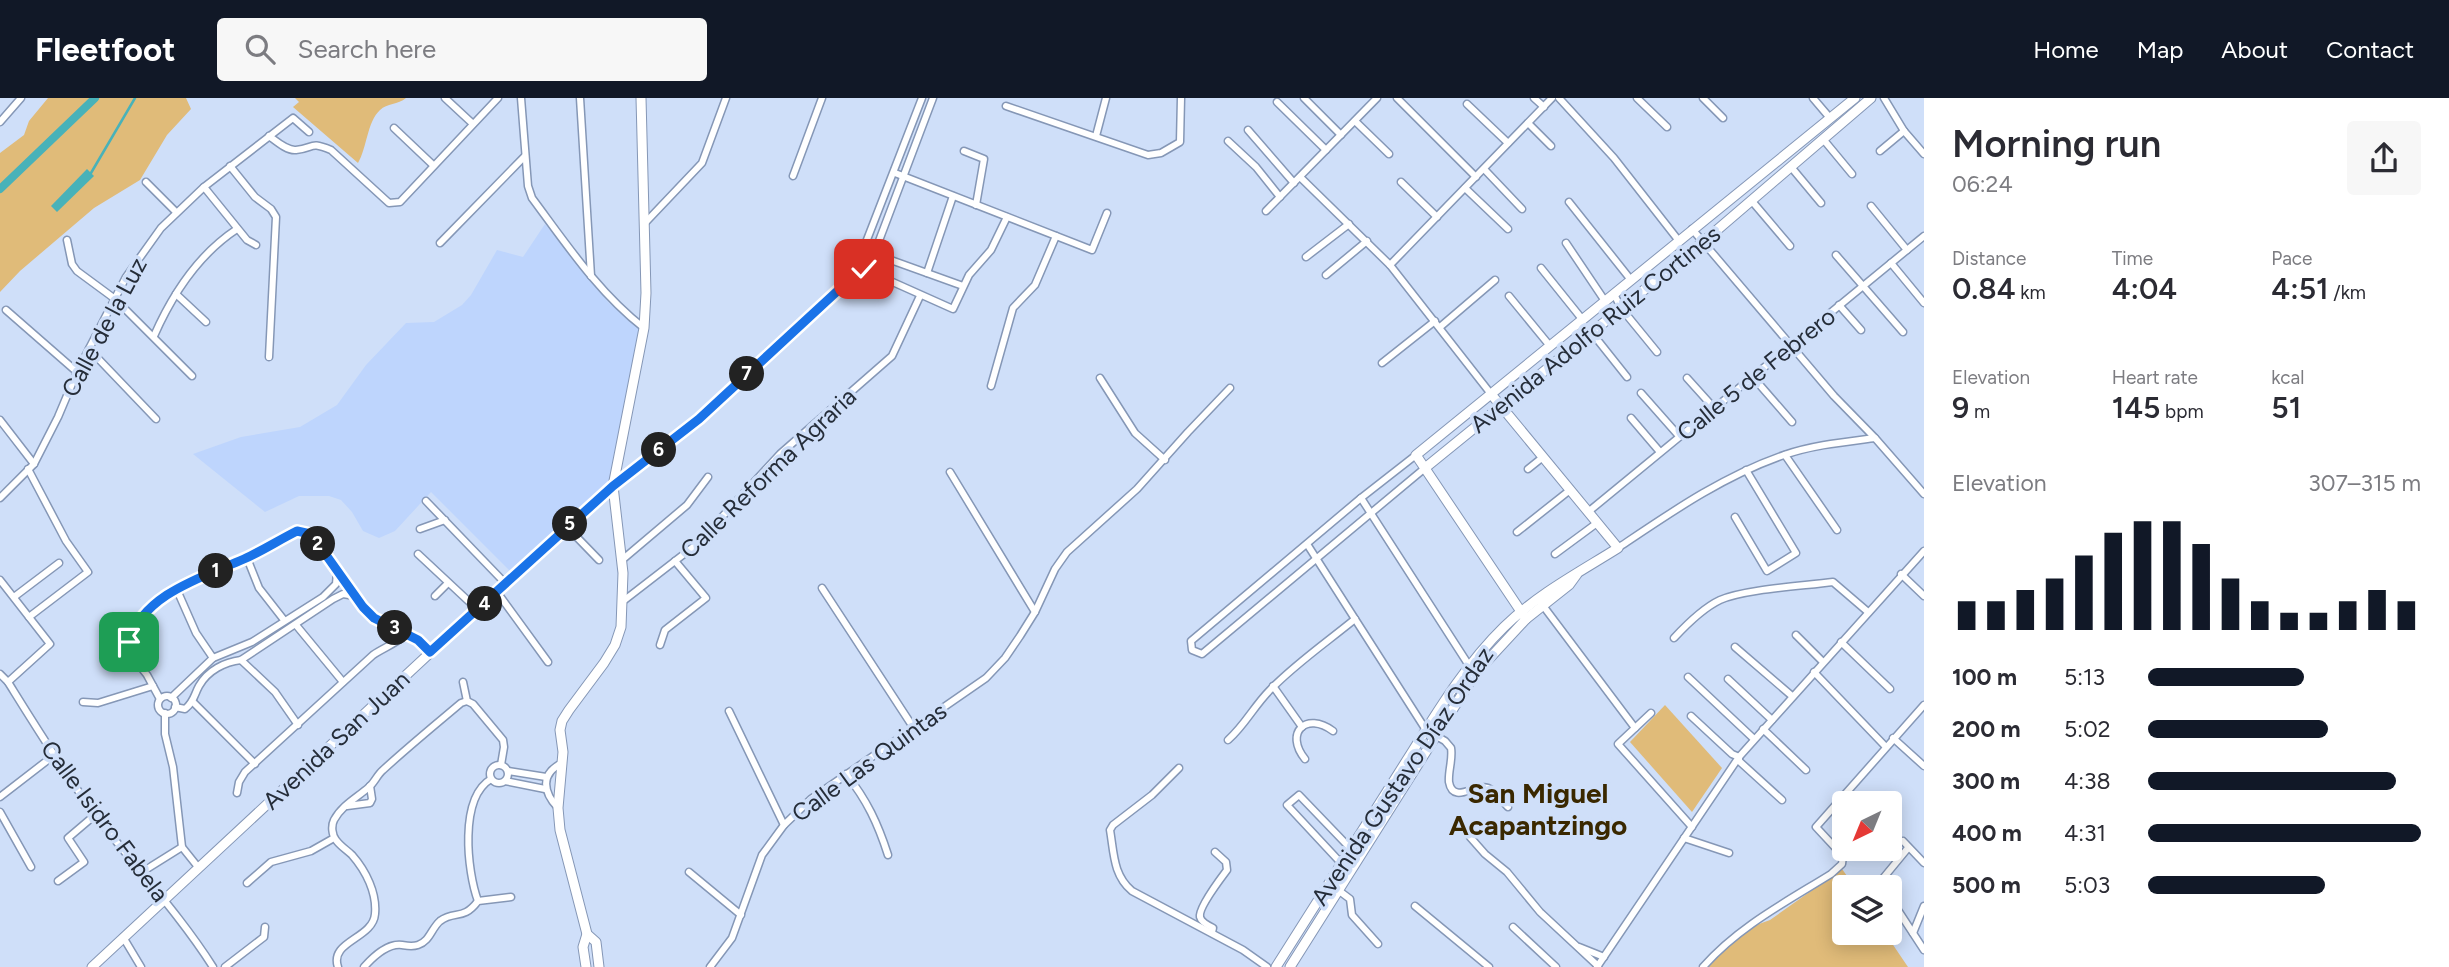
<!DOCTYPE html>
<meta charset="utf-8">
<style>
body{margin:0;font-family:Figtree,sans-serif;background:#f7f7f7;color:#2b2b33;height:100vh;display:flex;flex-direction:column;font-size:26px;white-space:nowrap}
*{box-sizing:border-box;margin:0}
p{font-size:23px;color:#7c7c81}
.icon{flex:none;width:38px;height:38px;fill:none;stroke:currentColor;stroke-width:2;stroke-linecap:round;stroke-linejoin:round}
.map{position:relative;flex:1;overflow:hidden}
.details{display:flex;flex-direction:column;background:#fff;width:525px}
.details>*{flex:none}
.needle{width:46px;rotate:223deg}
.controls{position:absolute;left:1832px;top:693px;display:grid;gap:14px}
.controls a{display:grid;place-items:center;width:70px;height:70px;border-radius:7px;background:#fff;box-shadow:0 4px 18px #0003;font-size:35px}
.pin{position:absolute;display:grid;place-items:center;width:60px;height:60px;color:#fff;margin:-30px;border-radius:14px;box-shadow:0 4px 10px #0006}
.km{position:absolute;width:35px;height:35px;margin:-18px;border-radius:50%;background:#222;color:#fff;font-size:19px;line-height:35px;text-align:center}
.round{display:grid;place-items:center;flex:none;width:74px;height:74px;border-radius:7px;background:#f7f7f7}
.overview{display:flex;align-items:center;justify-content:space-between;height:119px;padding:0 28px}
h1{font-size:38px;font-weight:600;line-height:52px}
.metrics{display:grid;grid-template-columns:repeat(3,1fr);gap:10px;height:119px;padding:7px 28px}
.metrics div{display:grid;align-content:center}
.metrics b{font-size:30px;font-weight:600}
.metrics small{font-size:19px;font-weight:400}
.metrics p{font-size:19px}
.chart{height:196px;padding:14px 28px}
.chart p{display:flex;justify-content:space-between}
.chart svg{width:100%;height:126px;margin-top:7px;stroke:#111827;stroke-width:6}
ul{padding:0 28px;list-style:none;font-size:23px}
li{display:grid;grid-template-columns:112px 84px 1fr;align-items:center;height:52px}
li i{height:18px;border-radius:9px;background:#111827}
header{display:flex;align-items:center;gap:42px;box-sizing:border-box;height:98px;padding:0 35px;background:#111827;color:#fff}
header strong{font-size:33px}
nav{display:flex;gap:38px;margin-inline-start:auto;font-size:24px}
.search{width:490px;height:63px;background:#f7f7f7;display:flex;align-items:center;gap:18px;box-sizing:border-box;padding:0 24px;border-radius:7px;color:#7c7c81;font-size:26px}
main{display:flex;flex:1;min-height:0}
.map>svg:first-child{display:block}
.built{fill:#bed5fd}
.green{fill:#e0bb79}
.water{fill:#48b2b9}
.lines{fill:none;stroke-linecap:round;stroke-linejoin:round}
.stream{stroke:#48b2b9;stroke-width:2.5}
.canal{stroke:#48b2b9;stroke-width:8}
.street-casing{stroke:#8597b6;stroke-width:9}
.secondary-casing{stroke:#8597b6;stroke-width:11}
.street{stroke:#fff;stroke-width:6}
.secondary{stroke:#fff;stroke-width:9}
.route-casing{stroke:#fff;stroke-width:14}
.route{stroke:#1a73e8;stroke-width:9}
.labels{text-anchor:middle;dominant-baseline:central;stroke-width:7;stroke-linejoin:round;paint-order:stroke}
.street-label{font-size:24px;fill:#252d39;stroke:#cfdff9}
.quarter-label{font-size:28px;font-weight:bold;fill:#3a2800;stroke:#cfdff9}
</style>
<header>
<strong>Fleetfoot</strong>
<div class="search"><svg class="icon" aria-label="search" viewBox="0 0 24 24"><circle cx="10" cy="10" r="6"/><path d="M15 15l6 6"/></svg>Search here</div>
<nav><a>Home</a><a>Map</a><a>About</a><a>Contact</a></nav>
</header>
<main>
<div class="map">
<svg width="1924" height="869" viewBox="0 0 1924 869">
<rect width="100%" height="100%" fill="#cfdff9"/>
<path class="built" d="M545,126L609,205L643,231L614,381L512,475L431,394L395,433L379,440L363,433L352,414L341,402L329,398H299L265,414L193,356L241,339L300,329L337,307L366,267L406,225L434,224L462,207L471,197L497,152L523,159Z"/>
<g class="green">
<path d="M48,0H186L191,11L167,37L140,82L94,110L20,173L0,194V55L24,37L29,23Z"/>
<path d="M295,0H406C398,7 387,5 380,12C367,24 367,50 358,65L293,9L299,4Z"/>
<path d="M1665,607L1722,670L1692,714L1630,644Z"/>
<path d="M1842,771L1855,789H1844V835H1885L1908,869H1706L1748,830L1770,822Z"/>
</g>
<path class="water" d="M87,71L94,78L57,114L51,108Z"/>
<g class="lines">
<path class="stream" d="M91,75L135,0"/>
<path class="canal" d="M0,91L95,0"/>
<defs>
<g id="street">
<path d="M445,0L473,26"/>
<path d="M521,0L528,88L532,100C567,147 598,194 644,230"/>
<path d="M580,0L591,178"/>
<path d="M1304,0L1341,37"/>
<path d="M1397,0L1476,79"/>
<path d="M1534,0L1544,9"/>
<path d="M1559,0L1614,60L1679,143"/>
<path d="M1637,0L1667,29"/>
<path d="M1703,0L1723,20"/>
<path d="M1813,0L1830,20"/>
<path d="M1884,0L1904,33L1924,56"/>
<path d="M1277,4L1326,52"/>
<path d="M1467,6L1508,45"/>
<path d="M1006,8L1148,57L1161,55L1180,44L1181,0"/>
<path d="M1355,23L1389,56"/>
<path d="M0,24L21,0"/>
<path d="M1528,25L1551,48"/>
<path d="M394,30L433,67"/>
<path d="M1248,32L1294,85"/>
<path d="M269,38C276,43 287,53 296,52C315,50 309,43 331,52L389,105L400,104L498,0"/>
<path d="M1096,38L1106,0"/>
<path d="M1823,41L1852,76"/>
<path d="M1228,43L1256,69L1280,99"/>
<path d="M964,53L984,61L976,107"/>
<path d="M1880,53L1904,33"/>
<path d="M230,68L255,99L271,111L276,119L269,259"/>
<path d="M1791,69L1821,105"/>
<path d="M1484,71L1522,111"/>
<path d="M895,75L1092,152L1107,115"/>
<path d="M793,78L822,0"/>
<path d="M1300,79L1390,167L1491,296"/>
<path d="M146,84L176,114"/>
<path d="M1401,84L1437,119"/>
<path d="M204,89L247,142L256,147"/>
<path d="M1465,90L1508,131"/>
<path d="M1751,102L1790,148"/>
<path d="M1569,104L1631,182"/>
<path d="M1871,108L1907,152"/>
<path d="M1266,113L1377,0"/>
<path d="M645,125L702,65L726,0"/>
<path d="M1692,131L1834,298L1875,340L1924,396"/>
<path d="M67,142L72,166L77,173L115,201L192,278"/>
<path d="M440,145L525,58"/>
<path d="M1566,145L1605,203"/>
<path d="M863,152L963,188"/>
<path d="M1836,157L1903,234"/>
<path d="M1306,159L1349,126"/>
<path d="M856,164L877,177L953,211L969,177L991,152L1007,119"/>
<path d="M1891,165L1924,205"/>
<path d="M1390,167L1552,0"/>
<path d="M1541,170L1582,221"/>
<path d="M927,175L953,98"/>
<path d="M1326,177L1367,143"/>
<path d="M845,185L848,173L863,152L922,0"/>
<path d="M176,196L206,224"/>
<path d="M1614,196L1621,210L1657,254"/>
<path d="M1509,198L1550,248"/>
<path d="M1839,207L1861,232"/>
<path d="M6,212L77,274"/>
<path d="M1440,229L1495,182"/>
<path d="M1592,235L1627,279"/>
<path d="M154,238C172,197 199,156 237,131"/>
<path d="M89,251L156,321"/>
<path d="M1382,265L1435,223"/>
<path d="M1752,278L1792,324"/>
<path d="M1100,280L1135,335L1165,362"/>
<path d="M1687,280L1714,310"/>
<path d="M991,288L1013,210L1035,187L1056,138"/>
<path d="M1641,295L1679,338"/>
<path d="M1631,320L1660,354"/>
<path d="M0,322L34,366"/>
<path d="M1416,357L1361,400L1191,543L1192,552L1202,556L1425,370"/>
<path d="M1785,357L1837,432"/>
<path d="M28,371L66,443L88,474L29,519"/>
<path d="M1528,371L1543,359"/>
<path d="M950,374L1035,514"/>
<path d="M614,387L699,321L845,185C859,178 866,169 874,156L933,0"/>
<path d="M0,400L34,366L58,319L77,274L126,179L161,130L204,89L293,20L309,34"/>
<path d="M1361,400L1470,569"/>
<path d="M426,403L506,486"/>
<path d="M1588,414L1924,138"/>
<path d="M1735,419L1767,473L1796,455L1746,372"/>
<path d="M567,429L599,462"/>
<path d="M420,431L445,422"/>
<path d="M1517,434L1570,392"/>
<path d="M1307,446L1426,632L1445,643L1451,650C1453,661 1448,673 1449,684C1453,707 1476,685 1488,690C1495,693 1502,703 1508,709"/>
<path d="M1618,450C1670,415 1723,378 1784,357C1813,347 1844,344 1875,340"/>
<path d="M418,456L478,512"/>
<path d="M1555,456L1597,425"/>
<path d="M247,460L259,490L284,522"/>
<path d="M622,462L687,407L708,379"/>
<path d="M1901,476L1924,498"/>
<path d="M0,482L50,546L8,584"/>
<path d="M822,490L913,629"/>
<path d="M177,492L196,535L213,560"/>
<path d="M497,494L548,564"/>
<path d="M435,498L448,485"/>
<path d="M14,499L59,465"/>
<path d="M622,504L697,446L780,356L892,258L920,198"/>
<path d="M1541,505L1635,630"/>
<path d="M296,527L343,584"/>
<path d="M1796,537L1823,564"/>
<path d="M1674,540C1687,526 1703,510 1720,502C1745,491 1804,488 1833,484L1868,514"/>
<path d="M1841,544L1890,591"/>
<path d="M660,547L665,532L706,500L675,463"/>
<path d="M1735,549L1792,598"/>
<path d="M241,562L275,594L298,627"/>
<path d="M1814,574L1885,648"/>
<path d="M0,576L8,584C36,629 63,673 94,715C133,767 178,814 213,869"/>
<path d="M1688,579L1754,641"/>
<path d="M1728,581L1772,622"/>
<path d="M463,584L467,603L473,606L503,642L504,649L501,667"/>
<path d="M1273,588L1302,629"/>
<circle cx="167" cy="607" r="9"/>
<path d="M171,600L213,560L252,544L323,499L336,486L337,474"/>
<path d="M160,601L147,577L128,553C132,499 203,479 244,461C262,453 280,442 297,433L306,435L314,440L363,509L374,520L418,542L431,554"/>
<path d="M83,604L98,605L153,588"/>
<path d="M193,604L255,666"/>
<path d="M175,609L185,611C194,604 194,597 199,588C208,572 225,564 241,562L333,501L343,496L355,498"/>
<path d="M729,613L784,727"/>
<path d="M165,615V636L173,669L182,749L198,769"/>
<path d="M1651,615L1618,646L1692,729"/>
<path d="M1691,618L1732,656L1739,659"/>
<path d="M1763,631L1806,672"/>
<path d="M1893,640L1924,668"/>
<path d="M1228,642C1245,627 1254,608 1270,592C1295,566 1327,544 1355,521"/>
<path d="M1739,659V663L1782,702"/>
<path d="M1305,661C1284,635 1306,613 1333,633"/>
<circle cx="499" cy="676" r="9"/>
<path d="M1179,670L1152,697L1113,727L1110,732C1114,755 1113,777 1132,793L1243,852L1267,869"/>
<path d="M508,673L546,679"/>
<path d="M846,676C867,702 878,726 888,757"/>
<path d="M505,683L545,691"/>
<path d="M237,695L239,684L245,674L373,557C383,550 397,545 405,537"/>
<path d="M0,699L53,658"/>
<path d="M347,708L370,705L372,701L370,688"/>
<path d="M558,710C543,694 540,676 562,665"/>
<path d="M0,714L31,769"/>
<path d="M1470,739L1485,756L1507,774L1540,814L1598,868"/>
<path d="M1684,740L1729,755"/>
<path d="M1903,743L1924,765"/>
<path d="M1341,765L1287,707L1299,697L1350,750"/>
<path d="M142,774L182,749"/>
<path d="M689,774L741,817"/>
<path d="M58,783L84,764L68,740L95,717"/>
<path d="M247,785L271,764L311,753L334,740"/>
<path d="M1883,789L1880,784L1908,750"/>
<path d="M1338,792L1350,801L1352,817L1378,846"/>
<path d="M1890,800L1924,852"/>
<path d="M478,803C467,773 459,700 491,681"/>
<path d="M1415,808L1489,869"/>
<path d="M1513,829L1556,869"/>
<path d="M1212,834L1213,830C1209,828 1201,824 1200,819C1198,810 1221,780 1227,772L1226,764L1215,754"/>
<path d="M1913,835L1924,808"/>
<path d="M123,839L141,869"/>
<path d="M1579,849L1604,859"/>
<path d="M225,869L264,839L265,829"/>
<path d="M338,869C329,843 373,841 375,816C377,795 366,773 352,757C347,752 340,748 336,742C332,737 331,728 334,722C342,707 358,699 369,689C375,684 377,677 383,672C408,649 435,627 461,605L467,603"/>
<path d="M364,869C373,859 387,845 402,847C408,848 412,849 418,847C430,843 431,831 440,823C455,812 463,823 478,803L511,799"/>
<path d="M710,869L732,840L762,757L784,727L811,701L986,580L1005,560L1020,538L1035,514L1055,471L1067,454L1137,391L1188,334L1230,290"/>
<path d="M1597,869L1739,659L1924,453"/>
<path d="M1703,869C1738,829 1786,804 1831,776L1842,766L1843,758L1816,729L1924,607"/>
</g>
<g id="secondary">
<path d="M1425,370L1703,144L1871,0"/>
<path d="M1526,521L1416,357L1855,0"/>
<path d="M92,869L431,554L613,388"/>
<path d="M586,869L583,849L587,836"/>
<path d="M599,869L596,844L587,836L560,732L558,710L563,654L560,632L562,623L569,612L604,565L615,547L621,529L623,475L613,388L644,230L646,195L641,0"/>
<path d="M1276,869C1319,800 1363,731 1407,662C1436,616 1465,567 1504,529C1538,496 1578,475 1618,450L1491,296"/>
<path d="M1290,869L1475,576L1526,521L1569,487L1577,476"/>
</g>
</defs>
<use href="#street" class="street-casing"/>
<use href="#secondary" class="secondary-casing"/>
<use href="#street" class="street"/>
<use href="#secondary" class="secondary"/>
</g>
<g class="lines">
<defs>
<path id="route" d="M129,544C143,496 203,479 244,461C262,453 279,442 297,433L306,435L314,440L363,509L374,520L418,542L430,554L613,388L699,321L845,186L856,180L864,171"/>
</defs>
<use href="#route" class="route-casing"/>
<use href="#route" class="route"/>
</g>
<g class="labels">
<g class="street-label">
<text transform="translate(104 229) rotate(-62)">Calle de la Luz</text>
<text transform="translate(1595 231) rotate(-39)">Avenida Adolfo Ruiz Cortines</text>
<text transform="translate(1756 276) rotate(-39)">Calle 5 de Febrero</text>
<text transform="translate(768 375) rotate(-44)">Calle Reforma Agraria</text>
<text transform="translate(336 642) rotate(-43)">Avenida San Juan</text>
<text transform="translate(869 664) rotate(-36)">Calle Las Quintas</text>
<text transform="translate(1402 678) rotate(-56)">Avenida Gustavo Díaz Ordaz</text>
<text transform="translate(105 723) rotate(53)">Calle Isidro Fabela</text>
</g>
<g class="quarter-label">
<text x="1538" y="695">San Miguel<tspan x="1538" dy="32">Acapantzingo</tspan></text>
</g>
</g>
</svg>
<div class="controls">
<a><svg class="needle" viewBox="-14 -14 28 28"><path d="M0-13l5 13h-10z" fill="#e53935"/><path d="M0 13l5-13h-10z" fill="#7c7c81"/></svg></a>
<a><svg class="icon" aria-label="layers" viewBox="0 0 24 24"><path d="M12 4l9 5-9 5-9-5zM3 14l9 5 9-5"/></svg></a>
</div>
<div class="pin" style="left:129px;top:544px;background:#1e9e55"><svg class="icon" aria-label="arrive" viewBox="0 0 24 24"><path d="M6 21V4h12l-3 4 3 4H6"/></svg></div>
<div class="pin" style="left:864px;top:171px;background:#d93025"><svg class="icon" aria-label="check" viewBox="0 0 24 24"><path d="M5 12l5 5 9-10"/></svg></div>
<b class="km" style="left:216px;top:473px">1</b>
<b class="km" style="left:318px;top:446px">2</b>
<b class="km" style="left:395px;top:530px">3</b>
<b class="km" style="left:485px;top:506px">4</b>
<b class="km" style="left:570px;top:426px">5</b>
<b class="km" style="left:659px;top:352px">6</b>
<b class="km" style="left:747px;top:276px">7</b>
</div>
<section class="details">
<div class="overview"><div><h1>Morning run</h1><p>06:24</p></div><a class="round"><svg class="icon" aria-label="share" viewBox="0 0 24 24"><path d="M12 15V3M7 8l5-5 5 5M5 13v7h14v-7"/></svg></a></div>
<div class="metrics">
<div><p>Distance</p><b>0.84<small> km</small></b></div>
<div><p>Time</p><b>4:04</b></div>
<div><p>Pace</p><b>4:51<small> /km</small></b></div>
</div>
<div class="metrics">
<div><p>Elevation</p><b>9<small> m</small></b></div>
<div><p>Heart rate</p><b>145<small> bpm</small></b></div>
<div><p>kcal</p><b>51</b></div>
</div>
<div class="chart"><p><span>Elevation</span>307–315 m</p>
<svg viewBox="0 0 160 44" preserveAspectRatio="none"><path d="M5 44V34M15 44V34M25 44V30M35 44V26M45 44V18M55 44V10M65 44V6M75 44V6M85 44V14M95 44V26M105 44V34M115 44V38M125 44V38M135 44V34M145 44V30M155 44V34"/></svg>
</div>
<ul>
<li><b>100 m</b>5:13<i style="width:57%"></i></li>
<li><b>200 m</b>5:02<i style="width:66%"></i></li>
<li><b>300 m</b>4:38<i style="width:91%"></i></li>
<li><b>400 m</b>4:31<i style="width:100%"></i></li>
<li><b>500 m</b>5:03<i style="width:65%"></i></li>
</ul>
</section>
</main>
